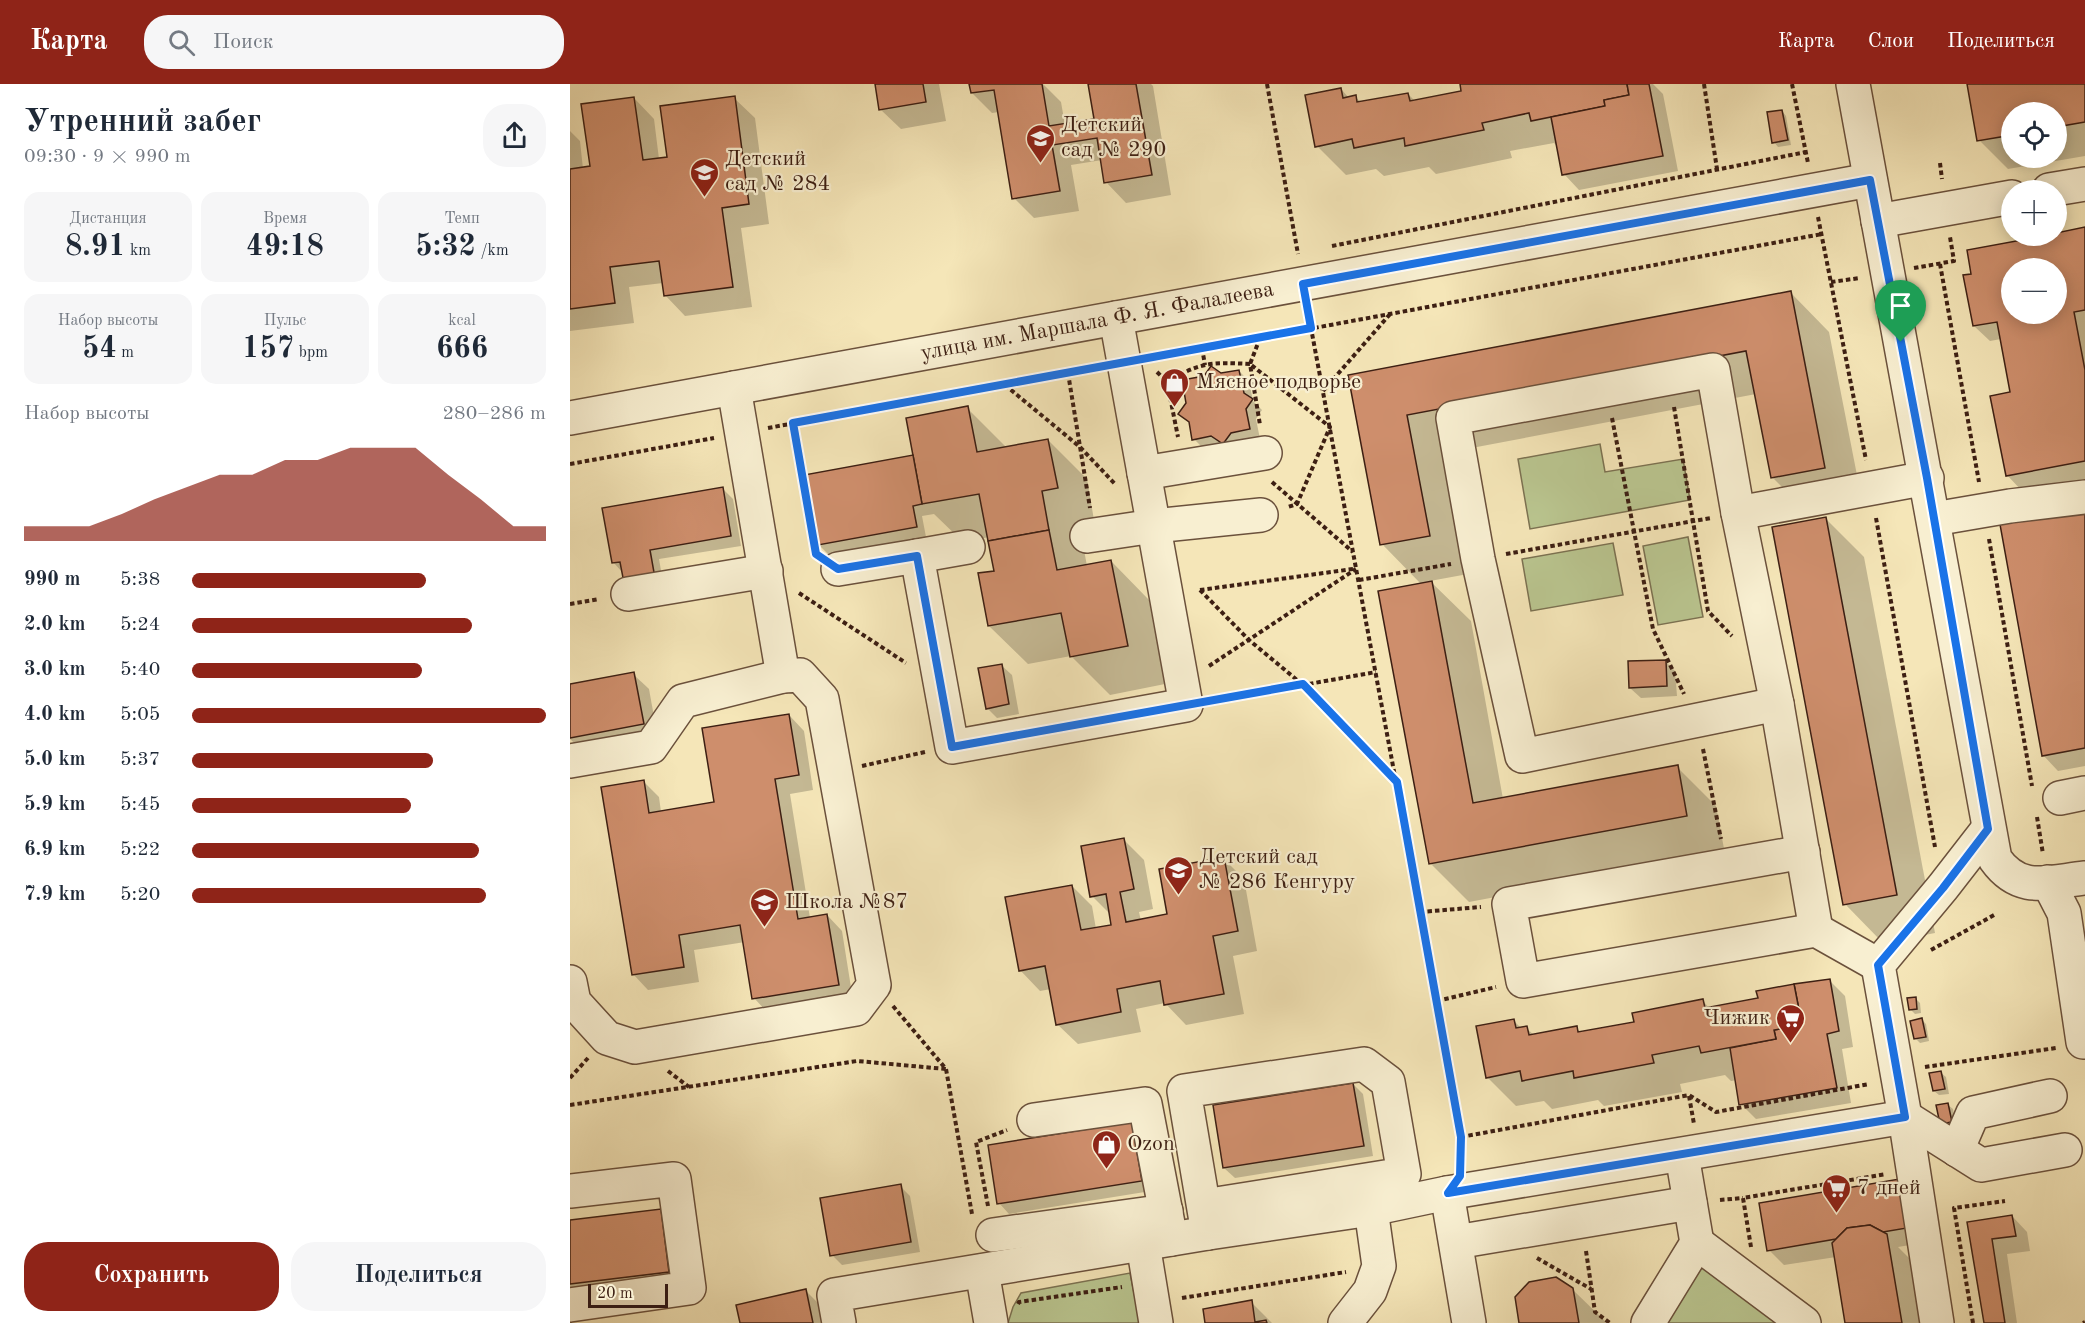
<!DOCTYPE html>
<html lang="ru">
<meta charset="utf-8">
<style>
body{margin:0;font-family:"Old Standard TT",serif;background:#f6f6f7;color:#1f2937;height:100vh;display:flex;flex-direction:column;font-size:22px;white-space:nowrap}
*{box-sizing:border-box;margin:0}
p{font-size:20px;color:#747a83}
.icon{flex:none;width:33px;height:33px;fill:none;stroke:currentColor;stroke-width:2;stroke-linecap:round;stroke-linejoin:round}
.map{position:relative;flex:1;overflow:hidden}
.side{display:flex;flex-direction:column;background:#fff;width:570px}
.side>*{flex:none}
.tools{position:absolute;left:1431px;top:18px;display:grid;gap:12px}
.tools a{display:grid;place-items:center;width:66px;height:66px;border-radius:50%;background:#fff;box-shadow:0 3px 15px #0003;font-size:30px}
.scale{position:absolute;left:18px;bottom:15px;width:80px;box-sizing:border-box;padding-left:6px;border:3px solid #3d1f13;border-top:0;font-size:16px;line-height:21px;white-space:nowrap;color:#3d1f13;-webkit-text-stroke:4px #f8efd1;paint-order:stroke}
.pin{position:absolute;display:grid;place-items:center;width:51px;height:51px;color:#fff;margin:-62px -26px;border-radius:50% 50% 50% 0;rotate:-45deg;box-shadow:0 0 6px #0007}
.pin .icon{rotate:45deg}
.round{display:grid;place-items:center;flex:none;width:63px;height:63px;border-radius:24px;background:#f6f6f7}
.overview{display:flex;align-items:center;justify-content:space-between;height:102px;padding:0 24px}
h1{font-size:33px;font-weight:600;line-height:45px}
.metrics{display:grid;grid-template-columns:repeat(3,1fr);gap:9px;height:102px;padding:6px 24px}
.metrics div{display:grid;align-content:center;border-radius:15px;background:#f6f6f7;text-align:center}
.metrics b{font-size:30px;font-weight:600}
.metrics small{font-size:16px;font-weight:400}
.metrics p{font-size:16px}
.chart{height:168px;padding:12px 24px}
.chart p{display:flex;justify-content:space-between}
.chart svg{width:100%;height:108px;margin-top:6px;fill:#8f2418;opacity:.7}
.primary-button{display:flex;gap:12px;margin-top:auto;padding:12px 24px}
.primary-button a{flex:1;height:69px;border-radius:24px;background:#8f2418;color:#fff;font-size:24px;font-weight:600;line-height:69px;text-align:center}
.primary-button a+a{background:#f6f6f7;color:#1f2937}
ul{padding:0 24px;list-style:none;font-size:20px}
li{display:grid;grid-template-columns:96px 72px 1fr;align-items:center;height:45px}
li i{height:15px;border-radius:8px;background:#8f2418}
header{display:flex;align-items:center;gap:36px;box-sizing:border-box;height:84px;padding:0 30px;background:#8f2418;color:#fff}
header strong{font-size:28px}
nav{display:flex;gap:33px;margin-inline-start:auto;font-size:21px}
.search{width:420px;height:54px;background:#f6f6f7;display:flex;align-items:center;gap:15px;box-sizing:border-box;padding:0 21px;border-radius:24px;color:#747a83;font-size:22px}
main{display:flex;flex:1;min-height:0}
.map>svg:first-child{display:block}
.green{fill:#bac690;stroke:#7c7252;stroke-width:1.5}
.shadow{fill:#0003;fill-rule:evenodd}
.building{fill:#ce8e6c;stroke:#3d1f13;stroke-width:1.5;fill-rule:evenodd}
.lines{fill:none;stroke-linecap:round;stroke-linejoin:round}
.minor-casing{stroke:#6b513c;stroke-width:36}
.path{stroke:#3d1f13;stroke-width:4;stroke-dasharray:4.5 3;stroke-linecap:butt}
.minor{stroke:#f8efd1;stroke-width:33}
.route-casing{stroke:#fff;stroke-width:12}
.route{stroke:#1a73e8;stroke-width:8}
.labels{text-anchor:middle;dominant-baseline:central;stroke-width:4.5;stroke-linejoin:round;paint-order:stroke}
.poi-label{font-size:22px;fill:#3d1f13;stroke:#f8efd1;text-anchor:start}
.street-label{font-size:22px;fill:#3d1f13;stroke:#f8efd1}
</style>
<header>
<strong>Карта</strong>
<div class="search"><svg class="icon" aria-label="search" viewBox="0 0 24 24"><circle cx="10" cy="10" r="6"/><path d="M15 15l6 6"/></svg>Поиск</div>
<nav><a>Карта</a><a>Слои</a><a>Поделиться</a></nav>
</header>
<main>
<section class="side">
<div class="overview"><div><h1>Утренний забег</h1><p>09:30 · 9 × 990 m</p></div><a class="round"><svg class="icon" aria-label="share" viewBox="0 0 24 24"><path d="M12 15V3M7 8l5-5 5 5M5 13v7h14v-7"/></svg></a></div>
<div class="metrics">
<div><p>Дистанция</p><b>8.91<small> km</small></b></div>
<div><p>Время</p><b>49:18</b></div>
<div><p>Темп</p><b>5:32<small> /km</small></b></div>
</div>
<div class="metrics">
<div><p>Набор высоты</p><b>54<small> m</small></b></div>
<div><p>Пульс</p><b>157<small> bpm</small></b></div>
<div><p>kcal</p><b>666</b></div>
</div>
<div class="chart"><p><span>Набор высоты</span>280–286 m</p>
<svg viewBox="0 0 160 44" preserveAspectRatio="none"><path d="M0 44V38L10 38L20 38L30 33L40 27L50 22L60 17L70 17L80 11L90 11L100 6L110 6L120 6L130 17L140 27L150 38L160 38V44z"/></svg>
</div>
<ul>
<li><b>990 m</b>5:38<i style="width:66%"></i></li>
<li><b>2.0 km</b>5:24<i style="width:79%"></i></li>
<li><b>3.0 km</b>5:40<i style="width:65%"></i></li>
<li><b>4.0 km</b>5:05<i style="width:100%"></i></li>
<li><b>5.0 km</b>5:37<i style="width:68%"></i></li>
<li><b>5.9 km</b>5:45<i style="width:62%"></i></li>
<li><b>6.9 km</b>5:22<i style="width:81%"></i></li>
<li><b>7.9 km</b>5:20<i style="width:83%"></i></li>
</ul>
<div class="primary-button"><a>Сохранить</a><a>Поделиться</a></div>
</section>
<div class="map">
<svg width="1515" height="1239" viewBox="0 0 1515 1239">
<rect width="100%" height="100%" fill="#f5e6b8"/>
<filter id="stains"><feTurbulence type="fractalNoise" baseFrequency=".00333" numOctaves="4"/><feColorMatrix values="0 0 0 0 .2 0 0 0 0 .09 0 0 0 0 .02 0 0 0 .5 -.17"/></filter>
<radialGradient id="worn" r=".72"><stop offset=".6" stop-color="#630" stop-opacity="0"/><stop offset="1" stop-color="#630" stop-opacity=".3"/></radialGradient>
<g class="green">
<path d="M1030,360L1035,388L1113,375L1120,416L960,445L948,375Z"/>
<path d="M1118,453L1133,533L1088,541L1073,462Z"/>
<path d="M1043,459L1053,511L961,527L952,475Z"/>
<path d="M1130,1175L1217,1239H1088Z"/>
<path d="M560,1189L570,1239H438L443,1223L451,1209Z"/>
</g>
<g class="shadow">
<path d="M306,0H369L376,37L331,45L310,25Z"/>
<path d="M401,0H473L491,18L495,41L525,36L519,0H581L583,2L601,111L556,119L536,98L532,76L501,81L509,127L464,134L444,114L429,28L422,29L402,9Z"/>
<path d="M895,0H1083L1093,10L1108,87L1009,106L994,90L988,63L984,59L940,67L942,74L866,90L859,83L814,92L806,85L776,91L747,62L771,5L779,14L785,13L792,19L838,10L845,17L893,8Z"/>
<path d="M1399,0H1515V72L1438,85L1409,56ZM1442,28H1486V74H1442Z"/>
<path d="M64,14L84,35L89,75L98,74L164,14L185,34L199,140L171,144L182,223L115,232L95,211L93,199L59,203L64,239L0,247V47L10,57L13,85L21,84Z"/>
<path d="M1212,27L1216,32L1221,61L1208,63L1204,58Z"/>
<path d="M1515,145V395L1452,407L1437,391L1442,309L1431,255L1420,257L1404,242L1403,191L1399,168ZM1442,184H1486V230H1442Z"/>
<path d="M1221,209L1259,248L1293,422L1241,432L1202,393L1186,310L875,369L898,490L860,497L901,537L933,715L1107,683L1146,722L1155,770L899,818L860,779L852,501L812,460L780,292Z"/>
<path d="M669,287L679,297L683,317L692,326L686,335L690,355L634,365L624,355L621,340L610,330L651,291Z"/>
<path d="M397,324L436,363L478,356L517,395L525,442L510,445L517,482L541,477L579,516L595,600L540,611L501,572L458,580L419,542L425,488L419,453L393,458L364,430L352,432L356,453L259,471L249,461Z"/>
<path d="M153,405L163,415L171,462L89,475L94,504L53,489L43,478Z"/>
<path d="M1515,424V682L1488,687L1473,671Z"/>
<path d="M1255,434L1294,473L1365,849L1313,859L1275,820Z"/>
<path d="M1095,577L1105,587L1107,612L1071,614L1060,604Z"/>
<path d="M431,581L442,591L449,630L427,634L417,624Z"/>
<path d="M63,590L79,605L88,655L15,669L0,655V602Z"/>
<path d="M219,631L234,647L243,706L220,710L240,834L257,831L272,847L283,916L199,930L184,914L175,858L124,866L129,898L78,906L63,890L74,698L89,713L91,728L146,720Z"/>
<path d="M554,756L574,776L583,825L569,828L571,837L599,831L654,775L674,795L687,867L663,872L674,930L616,941L595,919L566,925L571,948L508,960L487,940L481,905L470,907L450,886L502,802L522,822L526,845L543,842L541,831L522,812Z"/>
<path d="M1259,896L1275,912L1283,963L1272,965L1281,1019L1186,1035L1171,1020L1167,996L1161,997L1155,991L1110,1000L1112,1008L1034,1022L1028,1016L982,1025L974,1017L946,1022L917,993L944,937L952,945L956,944L964,951L1006,944L1012,949L1065,939L1133,917L1140,925L1189,916Z"/>
<path d="M1345,914L1350,919L1351,929L1345,930L1340,925Z"/>
<path d="M1352,936L1356,940L1359,957L1350,959L1345,954Z"/>
<path d="M1371,989L1376,993L1379,1010L1369,1011L1364,1007Z"/>
<path d="M783,1000L793,1010L803,1072L665,1094L654,1084Z"/>
<path d="M1378,1021L1383,1025L1386,1042L1376,1044L1371,1039Z"/>
<path d="M561,1039L581,1107L439,1130L429,1119Z"/>
<path d="M1334,1096L1358,1158L1328,1163L1355,1190L1364,1239H1277L1266,1173L1214,1181L1199,1166Z"/>
<path d="M330,1102L340,1112L350,1168L272,1181L262,1171Z"/>
<path d="M91,1127L101,1137L108,1198L0,1211V1138Z"/>
<path d="M1442,1132L1457,1148L1460,1167L1437,1170L1447,1239H1415L1399,1139Z"/>
<path d="M1002,1205L1037,1239H951Z"/>
<path d="M236,1207L251,1222L255,1239H172Z"/>
<path d="M681,1218L702,1239H637Z"/>
</g>
<g class="building">
<path d="M305,0H353L356,18L309,26Z"/>
<path d="M399,0H472L479,42L524,35L518,0H566L582,91L534,99L527,54L482,61L490,107L442,115L424,6L401,9Z"/>
<path d="M890,0H1057L1059,11L1034,16L1035,22L961,37L959,29L912,39L914,46L835,62L834,54L784,64L782,55L745,63L735,11L771,4L773,14L786,11L787,18L838,9L840,17L891,7Z"/>
<path d="M1057,0H1079L1093,72L992,91L981,33L1035,22L1034,16L1059,11Z"/>
<path d="M1397,0H1515V38L1486,43V28H1442V51L1407,57Z"/>
<path d="M165,12L179,120L152,124L163,203L94,212L89,177L40,183L45,219L0,225V85L20,82L11,20L64,13L73,76L97,73L90,22Z"/>
<path d="M1212,26L1218,56L1202,59L1197,28Z"/>
<path d="M1515,143V226L1504,228L1515,286V377L1436,392L1420,312L1440,308L1427,238L1403,242L1393,191L1401,190L1397,166L1473,152H1486V149ZM1442,184H1486V230H1442Z"/>
<path d="M1221,207L1255,384L1201,394L1176,267L837,331L860,452L810,461L778,291Z"/>
<path d="M641,282L651,289L669,286L674,309L683,315L676,325L680,345L661,349L653,360L641,352L622,356L619,338L608,330L616,319L612,296L634,292Z"/>
<path d="M398,322L407,368L478,355L488,404L472,407L479,446L418,457L409,410L352,420L336,334Z"/>
<path d="M343,371L352,420L343,422L347,443L248,461L234,391Z"/>
<path d="M153,403L161,452L80,466L85,494L54,499L50,478L42,479L32,424Z"/>
<path d="M1515,429V664L1472,672L1429,435Z"/>
<path d="M1256,433L1327,811L1273,821L1202,443Z"/>
<path d="M479,446L487,486L541,476L558,562L500,573L491,529L418,542L408,489L424,487L418,457Z"/>
<path d="M862,497L903,719L1108,681L1117,732L859,780L808,507Z"/>
<path d="M1096,576L1097,602L1059,604L1058,577Z"/>
<path d="M432,580L439,620L416,625L408,584Z"/>
<path d="M64,588L74,640L0,654V600Z"/>
<path d="M219,630L229,691L205,695L228,835L257,830L269,901L182,915L170,841L109,851L114,883L62,891L31,703L74,696L79,729L144,718L132,644Z"/>
<path d="M554,754L564,805L550,808L556,838L597,830L589,785L654,773L668,847L643,852L654,910L594,921L590,897L547,905L551,928L486,941L475,882L449,887L435,813L502,801L511,846L541,841L536,810L520,813L511,762Z"/>
<path d="M1260,895L1269,947L1257,950L1267,1004L1169,1021L1160,964L1206,955L1204,946L1232,941L1224,900Z"/>
<path d="M1224,900L1232,941L1204,946L1206,955L1131,969L1129,962L1082,971L1084,979L1004,994L1003,987L952,997L950,987L916,994L906,942L944,935L946,944L957,942L959,951L1007,942L1008,948L1064,938L1062,929L1133,915L1135,924L1188,914L1186,907Z"/>
<path d="M1346,913L1347,925L1339,926L1337,914Z"/>
<path d="M1352,934L1356,953L1344,955L1340,937Z"/>
<path d="M1371,987L1375,1005L1363,1007L1359,989Z"/>
<path d="M783,999L794,1062L653,1084L643,1021Z"/>
<path d="M1378,1019L1382,1038L1370,1040L1366,1021Z"/>
<path d="M562,1038L572,1097L427,1120L418,1061Z"/>
<path d="M1335,1094L1343,1143L1313,1148L1300,1141L1277,1144L1266,1155L1197,1167L1189,1119Z"/>
<path d="M331,1100L341,1158L260,1172L250,1114Z"/>
<path d="M91,1125L99,1188L0,1200V1136Z"/>
<path d="M1442,1131L1446,1152L1422,1155L1435,1239H1414L1397,1138Z"/>
<path d="M1300,1141L1317,1150L1332,1239H1275L1262,1159L1277,1144Z"/>
<path d="M986,1193L1003,1204L1009,1239H949L945,1213L959,1198Z"/>
<path d="M236,1205L243,1239H170L166,1221Z"/>
<path d="M682,1216L685,1238L696,1236L697,1239H635L633,1225Z"/>
</g>
<g class="lines">
<defs>
<g id="minor">
<path d="M1283,0L1425,775C1450,810 1477,798 1515,794"/>
<path d="M1479,106L1515,100"/>
<path d="M1308,137L1442,113"/>
<path d="M164,304L213,592"/>
<path id="s1" d="M0,334L1300,96"/>
<path d="M574,389L695,369"/>
<path d="M1168,429L1207,620L1246,846"/>
<path d="M1364,435L1440,422L1515,413"/>
<path d="M517,452L584,442L691,431"/>
<path d="M398,463L347,472L382,663L616,621L546,234"/>
<path d="M268,485L347,472"/>
<path d="M58,510L196,487"/>
<path d="M1207,620L952,672L908,475L883,334L1143,286L1168,429L1357,394"/>
<path d="M0,677L81,663L113,617L213,592L230,591L252,615L304,901L286,925L65,963L37,954L4,918L0,898"/>
<path d="M1490,714L1515,709"/>
<path d="M1233,768L939,820L953,897L1246,846L1308,881"/>
<path d="M1478,798L1494,829L1513,958H1515"/>
<path d="M464,1036L575,1020L601,1155"/>
<path d="M1387,1066L1403,1029L1480,1012"/>
<path d="M0,1107L104,1095L119,1204L0,1221"/>
<path d="M877,1109L899,1239"/>
<path d="M634,1122L834,1090L818,998L794,980L614,1007L638,1149"/>
<path d="M423,1151L596,1127"/>
<path d="M886,1158L1120,1119"/>
<path d="M1127,1159L1234,1239"/>
<path d="M573,1160L586,1239"/>
<path d="M412,1187L421,1239"/>
<path d="M269,1239L264,1211L638,1149L801,1125L877,1109L1335,1033L1411,1081L1495,1066"/>
<path d="M775,1239L800,1207L809,1182L801,1125"/>
<path d="M1078,1239L1127,1159L1112,1071"/>
<path d="M1367,1239L1335,1033L1308,881L1373,803L1418,745"/>
</g>
</defs>
<use href="#minor" class="minor-casing"/>
<g class="path">
<path d="M697,0L728,170"/>
<path d="M1134,0L1147,85"/>
<path d="M1222,0L1238,79"/>
<path d="M1370,79L1372,95"/>
<path d="M1248,133L1296,376"/>
<path d="M762,162L1236,68"/>
<path d="M1370,180L1409,398"/>
<path d="M1344,184L1384,177L1380,153"/>
<path d="M1261,198L1290,194"/>
<path d="M738,228L867,917L891,1053V1077"/>
<path d="M690,254L680,280L760,343L727,420L718,423"/>
<path d="M632,264L635,281"/>
<path d="M582,274L1252,150"/>
<path d="M587,288L597,298L608,353"/>
<path d="M498,289L520,424"/>
<path d="M597,298C630,278 642,278 680,280L690,341"/>
<path d="M435,301L510,363L545,400"/>
<path d="M753,307L821,229"/>
<path d="M1104,323L1138,527L1162,552"/>
<path d="M1042,334L1083,545L1114,610"/>
<path d="M223,339L246,465"/>
<path d="M198,344L524,284"/>
<path d="M0,380L144,354"/>
<path d="M702,398L783,468"/>
<path d="M1306,434L1365,763"/>
<path d="M1419,455L1462,702"/>
<path d="M936,470L1141,434"/>
<path d="M789,496L881,480"/>
<path d="M630,506L679,556L733,601L826,698"/>
<path d="M630,506L783,485"/>
<path d="M229,509L336,579"/>
<path d="M0,520L29,515"/>
<path d="M639,582L786,485"/>
<path d="M643,617L806,588"/>
<path d="M1133,665L1151,755"/>
<path d="M292,682L355,668"/>
<path d="M1467,733L1473,770"/>
<path d="M850,828L911,823"/>
<path d="M1361,866L1426,830"/>
<path d="M867,917L926,903"/>
<path d="M323,922L376,985L402,1130"/>
<path d="M1355,983L1486,964"/>
<path d="M98,987L119,1003"/>
<path d="M0,994L18,974"/>
<path d="M1119,1012L1124,1040"/>
<path d="M0,1021L287,977L376,985"/>
<path d="M891,1053L1119,1011L1146,1028L1299,1000"/>
<path d="M1150,1116L1173,1114"/>
<path d="M418,1122L406,1058L437,1046"/>
<path d="M1181,1163L1173,1114L1316,1090"/>
<path d="M1016,1167L1025,1228L1040,1239"/>
<path d="M967,1174L1021,1205"/>
<path d="M612,1214L776,1188"/>
<path d="M448,1220L449,1218L552,1203"/>
<path d="M1403,1239L1384,1124L1435,1117"/>
<path d="M1513,1239L1515,1238"/>
</g>
<use href="#minor" class="minor"/>
</g>
<g class="lines">
<defs>
<path id="route" d="M1300,96L1357,394L1418,745L1373,804L1308,881L1335,1033L878,1109L890,1092L891,1053L827,698L733,600L382,663L347,472L268,485L246,470L223,339L741,244L733,200Z"/>
</defs>
<use href="#route" class="route-casing"/>
<use href="#route" class="route"/>
</g>
<defs>
<symbol id="school-pin" viewBox="-11 -11 22 30"><path d="M0 17L-7.5 6A9.5 9.5 0 1 1 7.5 6Z" fill="#8f2418" stroke="#f8efd1"/><path d="M0-5L7-2L0 1L-7-2ZM-4 1L0 2.5L4 1V4Q0 6-4 4Z" fill="#fff"/></symbol>
<symbol id="shop-pin" viewBox="-11 -11 22 30"><path d="M0 17L-7.5 6A9.5 9.5 0 1 1 7.5 6Z" fill="#8f2418" stroke="#f8efd1"/><path d="M-5-2.5h2.3a2.7 3.5 0 0 1 5.4 0H5L5.5 6h-11ZM-1.5-2.5h3a1.5 2.3 0 0 0-3 0Z" fill="#fff"/></symbol>
<symbol id="supermarket-pin" viewBox="-11 -11 22 30"><path d="M0 17L-7.5 6A9.5 9.5 0 1 1 7.5 6Z" fill="#8f2418" stroke="#f8efd1"/><path d="M-6-5.5h2.5l.6 2H6L4.5 2H-2.5L-4.4-4H-6ZM-1.5 3.2a1.3 1.3 0 1 0 .1 0ZM3 3.2a1.3 1.3 0 1 0 .1 0Z" fill="#fff"/></symbol>
</defs>
<g fill-rule="evenodd">
<use href="#school-pin" x="454" y="38" width="33" height="45"/>
<use href="#school-pin" x="118" y="72" width="33" height="45"/>
<use href="#shop-pin" x="588" y="282" width="33" height="45"/>
<use href="#school-pin" x="592" y="770" width="33" height="45"/>
<use href="#school-pin" x="178" y="802" width="33" height="45"/>
<use href="#supermarket-pin" x="1204" y="918" width="33" height="45"/>
<use href="#shop-pin" x="520" y="1044" width="33" height="45"/>
<use href="#supermarket-pin" x="1250" y="1088" width="33" height="45"/>
</g>
<g class="labels">
<g class="poi-label">
<text x="491" y="41">Детский<tspan x="491" dy="25">сад № 290</tspan></text>
<text x="155" y="75">Детский<tspan x="155" dy="25">сад № 284</tspan></text>
<text x="626" y="298">Мясное подворье</text>
<text x="629" y="773">Детский сад<tspan x="629" dy="25">№ 286 Кенгуру</tspan></text>
<text x="215" y="818">Школа №87</text>
<text x="1200" y="934" text-anchor="end">Чижик</text>
<text x="557" y="1060">Ozon</text>
<text x="1287" y="1104">7 дней</text>
</g>
<g class="street-label">
<text stroke="none"><textPath href="#s1" startOffset="536">улица им. Маршала Ф. Я. Фалалеева</textPath></text>
</g>
</g>
<rect width="100%" height="100%" filter="url(#stains)"/>
<rect width="100%" height="100%" fill="url(#worn)"/>
</svg>
<div class="tools">
<a><svg class="icon" aria-label="locate" viewBox="0 0 24 24"><circle cx="12" cy="12" r="6"/><path d="M12 2v4M12 18v4M2 12h4M18 12h4"/></svg></a>
<a>+</a>
<a>−</a>
</div>
<div class="scale">20 m</div>
<div class="pin" style="left:1331px;top:258px;background:#1e9e55"><svg class="icon" aria-label="arrive" viewBox="0 0 24 24"><path d="M6 21V4h12l-3 4 3 4H6"/></svg></div>
</div>
</main>
